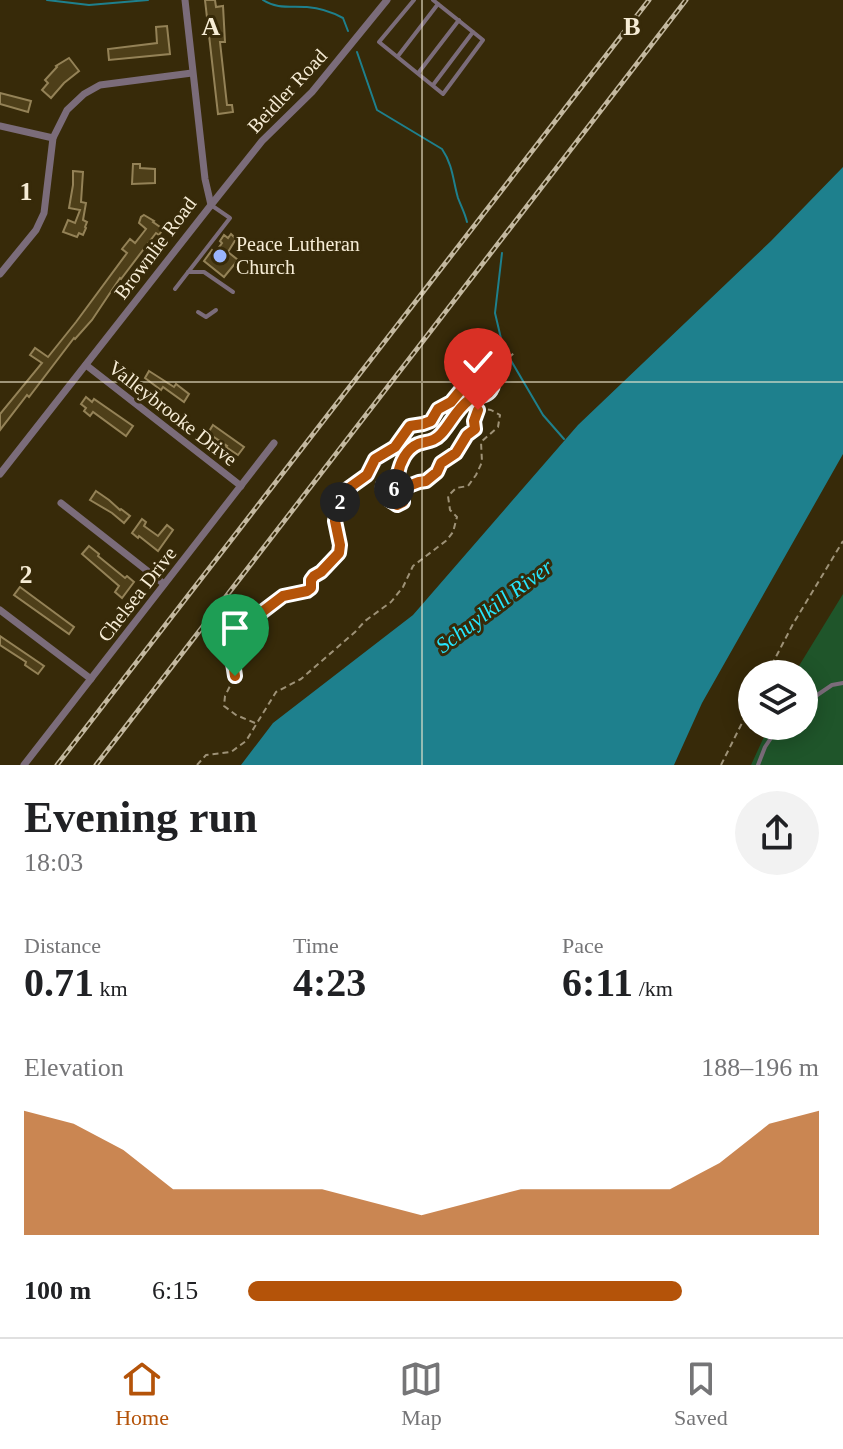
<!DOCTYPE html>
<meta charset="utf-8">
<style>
body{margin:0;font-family:Georgia,serif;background:#f2f2f2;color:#202124;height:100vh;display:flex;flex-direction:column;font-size:30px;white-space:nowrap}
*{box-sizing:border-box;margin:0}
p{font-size:26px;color:#757577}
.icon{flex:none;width:44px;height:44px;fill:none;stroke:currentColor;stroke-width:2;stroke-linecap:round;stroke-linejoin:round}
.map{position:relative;height:765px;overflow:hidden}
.side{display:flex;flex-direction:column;background:#fff;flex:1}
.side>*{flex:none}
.buttons{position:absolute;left:738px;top:660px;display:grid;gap:16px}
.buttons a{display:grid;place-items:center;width:80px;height:80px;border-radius:50%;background:#fff;box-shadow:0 4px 20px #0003;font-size:40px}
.pin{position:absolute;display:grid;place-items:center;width:68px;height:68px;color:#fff;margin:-82px -34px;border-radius:50% 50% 50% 0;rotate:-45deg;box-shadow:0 0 8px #0007}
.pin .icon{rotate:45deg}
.km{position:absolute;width:40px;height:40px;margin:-20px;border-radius:50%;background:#222;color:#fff;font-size:22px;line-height:40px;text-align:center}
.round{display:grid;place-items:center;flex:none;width:84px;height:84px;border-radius:42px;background:#f2f2f2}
.overview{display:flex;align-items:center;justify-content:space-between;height:136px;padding:0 24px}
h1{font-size:44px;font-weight:700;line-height:60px}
.metrics{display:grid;grid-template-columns:repeat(3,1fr);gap:12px;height:136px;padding:8px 24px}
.metrics div{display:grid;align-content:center}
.metrics b{font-size:40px;font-weight:700}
.metrics small{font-size:22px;font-weight:400}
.metrics p{font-size:22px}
.chart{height:224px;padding:16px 24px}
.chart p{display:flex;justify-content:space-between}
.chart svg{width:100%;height:144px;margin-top:8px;fill:#b45309;opacity:.7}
ul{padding:0 24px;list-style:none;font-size:26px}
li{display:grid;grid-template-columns:128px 96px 1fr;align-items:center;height:60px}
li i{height:20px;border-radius:10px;background:#b45309}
.tabs{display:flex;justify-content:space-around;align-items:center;height:112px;border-top:2px solid #e0e0e0;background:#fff;font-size:22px;color:#757577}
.tabs a{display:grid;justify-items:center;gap:4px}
.tabs .on{color:#b45309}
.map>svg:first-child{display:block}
.green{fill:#1f552a}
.water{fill:#1e808d}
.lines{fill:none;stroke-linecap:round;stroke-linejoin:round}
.stream{stroke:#1e808d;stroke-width:2}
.building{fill:#4e3f19;stroke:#948257;stroke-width:2}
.path{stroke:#9e9277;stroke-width:2;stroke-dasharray:6 4;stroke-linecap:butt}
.service{stroke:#7b6c7a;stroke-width:4}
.minor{stroke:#7b6c7a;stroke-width:7}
.rail-casing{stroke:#c3b89f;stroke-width:5}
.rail{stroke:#372a09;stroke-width:2;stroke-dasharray:6;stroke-linecap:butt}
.route-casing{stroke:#fff;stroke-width:16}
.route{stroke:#b45309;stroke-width:10}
.grid{fill:none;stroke:#f6ecd5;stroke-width:2;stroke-opacity:0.55}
.poi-dot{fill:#9ab5fd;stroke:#372a09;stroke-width:3}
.labels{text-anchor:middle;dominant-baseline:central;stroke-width:6;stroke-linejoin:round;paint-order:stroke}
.street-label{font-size:20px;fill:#f6ecd5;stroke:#372a09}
.poi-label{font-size:20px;fill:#f6ecd5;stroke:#372a09;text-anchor:start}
.water-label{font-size:22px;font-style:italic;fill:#26e5fc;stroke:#372a09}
.grid-label{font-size:26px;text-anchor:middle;font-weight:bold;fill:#f6ecd5;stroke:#372a09;stroke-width:6;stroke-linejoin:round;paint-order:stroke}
</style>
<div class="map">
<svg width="843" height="765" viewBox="0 0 843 765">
<rect width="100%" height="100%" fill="#372a09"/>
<path class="green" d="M843,594V765H751L769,726H804V674H794Z"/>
<path class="water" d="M843,167V454L702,703L674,765H241L273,723L413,615L578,425L771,241Z"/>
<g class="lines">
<g class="stream">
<path d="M47,0L89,5L148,0"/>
<path d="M263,0C276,9 291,6 307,7C320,8 332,12 343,18L348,31"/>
<path d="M357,52L377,110L442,149C453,165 453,181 458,198C461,206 465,213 467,222"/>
<path d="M502,253L495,313L503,347L543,415L564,439"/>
</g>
</g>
<g class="building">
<path d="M205,0H215L216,7L223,6L225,42H220L227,105H232L233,112L218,114Z"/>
<path d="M167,26L170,54L109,60L108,49L157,43L156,27Z"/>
<path d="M69,58L79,71L64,83L51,98L42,90L48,83L45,80L57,67L56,66Z"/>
<path d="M0,93L31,101L28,112L0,104Z"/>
<path d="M133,164H140V168L155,169V183L132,184Z"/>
<path d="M73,171L83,172L81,202L86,203L83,220L87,222L85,227L86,228L83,235L79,233L77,237L63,232L68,220L75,223L80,210L69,208L73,185Z"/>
<path d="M144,215L154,221L153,222L163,229L159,235L156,233L121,279L120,278L92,320L75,339L74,338L29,397L27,395L0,430V414L42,363L30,355L35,348L48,357L76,322L127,253L122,249L130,239L135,243L146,229L139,223L141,217Z"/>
<path d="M231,234L236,239L228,252L238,260L224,277L204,261L212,250L215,253L222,243L220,241L224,235L228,238Z"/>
<path d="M149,371L174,387L176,384L189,394L184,402L163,387L161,390L145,378Z"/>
<path d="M86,397L92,402L94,399L133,426L126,436L93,412L90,416L84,411L86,408L81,404Z"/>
<path d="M213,425L244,447L238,455L226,447L227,446L208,433Z"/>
<path d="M96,491L109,500L120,510L121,509L130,516L124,523L112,513L90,500Z"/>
<path d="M142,519L146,522L144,526L158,536L167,525L173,530L158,551L139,536L138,538L132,533Z"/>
<path d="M89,546L99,554L98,556L125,578L127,576L134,582L122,598L115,592L119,586L82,554Z"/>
<path d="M20,587L74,627L69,634L14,595Z"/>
<path d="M0,636L44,666L38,674L25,665L26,662L0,645Z"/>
</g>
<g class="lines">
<g class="path">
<path d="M767,674L793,624L843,541"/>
<path d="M255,723L236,715L224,706L225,696L235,676L231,650L245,625L283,596L307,591L311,588V580L314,576L321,572L339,553L340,545L335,521L342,493L367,475L375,459L395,447L410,426L423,424L431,421L438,409L451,402L465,385L473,365H499"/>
<path d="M197,765L206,755L231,752L246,741L276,692L301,679L355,632L365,621L391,602L403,587L413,566L447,540L453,532L457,517L450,510L448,496L456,488L468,486L476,475L482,462L481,442L498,427L500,415L491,410L480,408C473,416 475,420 475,429L467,435L456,453L441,463L437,472L426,481C412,482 408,488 394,486L392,487L403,493V502L397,505L383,492C381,481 390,480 398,474C400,463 406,449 418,444C427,441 434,442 441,434C451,423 456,410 469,400C476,395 485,398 491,391C495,385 492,379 492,372L514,353"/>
<path d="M721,765L752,703"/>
</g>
<g class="service">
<path d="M414,0L379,42L443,94L483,40L433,0"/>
<path d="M398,56L438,4"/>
<path d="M419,72L459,20"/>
<path d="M433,85L473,32"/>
<path d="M188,272H204L233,292"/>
<path d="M175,289L230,218L211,205"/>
<path d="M198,312L206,317L216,310"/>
<path d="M804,704L832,685L843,683"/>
<path d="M758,765L765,747L779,726"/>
</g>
<g class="minor">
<path d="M0,126L53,138"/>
<path d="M211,205L262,141L312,92L387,0"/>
<path d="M0,274L36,230L44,213L53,138L67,110L84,94L100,85L192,73"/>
<path d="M86,365L241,486"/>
<path d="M0,474L211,205L205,179L185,0"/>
<path d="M61,503L164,584"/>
<path d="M0,610L91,679"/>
<path d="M24,765L274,443"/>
</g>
<defs>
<g id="rail">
<path d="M57,765L649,0"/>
<path d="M96,765L686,0"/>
</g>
</defs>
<use href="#rail" class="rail-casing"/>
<use href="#rail" class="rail"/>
</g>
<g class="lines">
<defs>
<path id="route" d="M235,676L231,650L245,625L283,596L307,591L311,588V580L314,576L321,572L339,553L340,545L335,521L342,493L367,475L375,459L395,447L410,426L423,424L431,421L438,409L451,402L465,385L473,365H500L492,372C492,379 495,385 491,390C486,398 476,395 469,400C456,410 451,423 441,434C434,442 427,441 418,444C406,449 400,463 398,474L383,485C381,495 389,500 397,505L403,502V493L392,488L394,486L406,487L419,482L426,481L437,472L441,463L456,453L467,435L475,429L474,421L478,410"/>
</defs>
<use href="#route" class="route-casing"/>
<use href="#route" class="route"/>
</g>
<path class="grid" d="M422,0V765M0,382H843"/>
<circle class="poi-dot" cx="220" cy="256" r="8"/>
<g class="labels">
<g class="street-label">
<text transform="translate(287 91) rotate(-47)">Beidler Road</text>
<text transform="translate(155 248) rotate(-53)">Brownlie Road</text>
<text transform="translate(173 413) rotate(38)">Valleybrooke Drive</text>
<text transform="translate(137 594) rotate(-52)">Chelsea Drive</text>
</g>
<g class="poi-label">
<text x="236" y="244">Peace Lutheran<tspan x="236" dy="23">Church</tspan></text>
</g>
<g class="water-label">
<text transform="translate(494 606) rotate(-37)">Schuylkill River</text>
</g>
</g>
<g class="grid-label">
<text x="211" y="35">A</text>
<text x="632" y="35">B</text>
<text x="26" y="200">1</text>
<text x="26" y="583">2</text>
</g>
</svg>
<div class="buttons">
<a><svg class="icon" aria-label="layers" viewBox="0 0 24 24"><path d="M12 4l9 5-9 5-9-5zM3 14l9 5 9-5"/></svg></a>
</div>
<div class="pin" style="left:235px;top:676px;background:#1e9e55"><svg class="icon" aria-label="arrive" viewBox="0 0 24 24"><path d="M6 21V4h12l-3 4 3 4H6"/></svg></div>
<div class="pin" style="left:478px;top:410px;background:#d93025"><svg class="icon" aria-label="check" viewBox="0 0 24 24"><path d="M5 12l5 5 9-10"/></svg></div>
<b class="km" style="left:340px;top:502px">2</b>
<b class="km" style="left:394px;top:489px">6</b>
</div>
<section class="side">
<div class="overview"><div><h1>Evening run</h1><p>18:03</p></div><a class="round"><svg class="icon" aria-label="share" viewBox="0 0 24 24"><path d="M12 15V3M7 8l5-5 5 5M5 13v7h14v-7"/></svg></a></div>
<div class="metrics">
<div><p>Distance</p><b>0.71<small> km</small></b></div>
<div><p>Time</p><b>4:23</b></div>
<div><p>Pace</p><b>6:11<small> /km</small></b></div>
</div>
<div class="chart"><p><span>Elevation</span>188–196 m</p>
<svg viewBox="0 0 160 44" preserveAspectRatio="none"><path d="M0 44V6L10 10L20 18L30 30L40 30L50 30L60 30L70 34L80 38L90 34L100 30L110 30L120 30L130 30L140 22L150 10L160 6V44z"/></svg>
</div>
<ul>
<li><b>100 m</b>6:15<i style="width:76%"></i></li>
</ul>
</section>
<nav class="tabs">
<a class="on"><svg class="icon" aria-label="home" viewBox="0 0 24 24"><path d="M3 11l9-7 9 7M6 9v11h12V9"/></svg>Home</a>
<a><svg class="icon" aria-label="map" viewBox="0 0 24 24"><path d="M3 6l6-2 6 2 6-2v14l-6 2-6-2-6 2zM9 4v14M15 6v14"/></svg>Map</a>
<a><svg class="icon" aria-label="saved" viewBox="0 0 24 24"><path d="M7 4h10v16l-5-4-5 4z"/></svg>Saved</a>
</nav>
